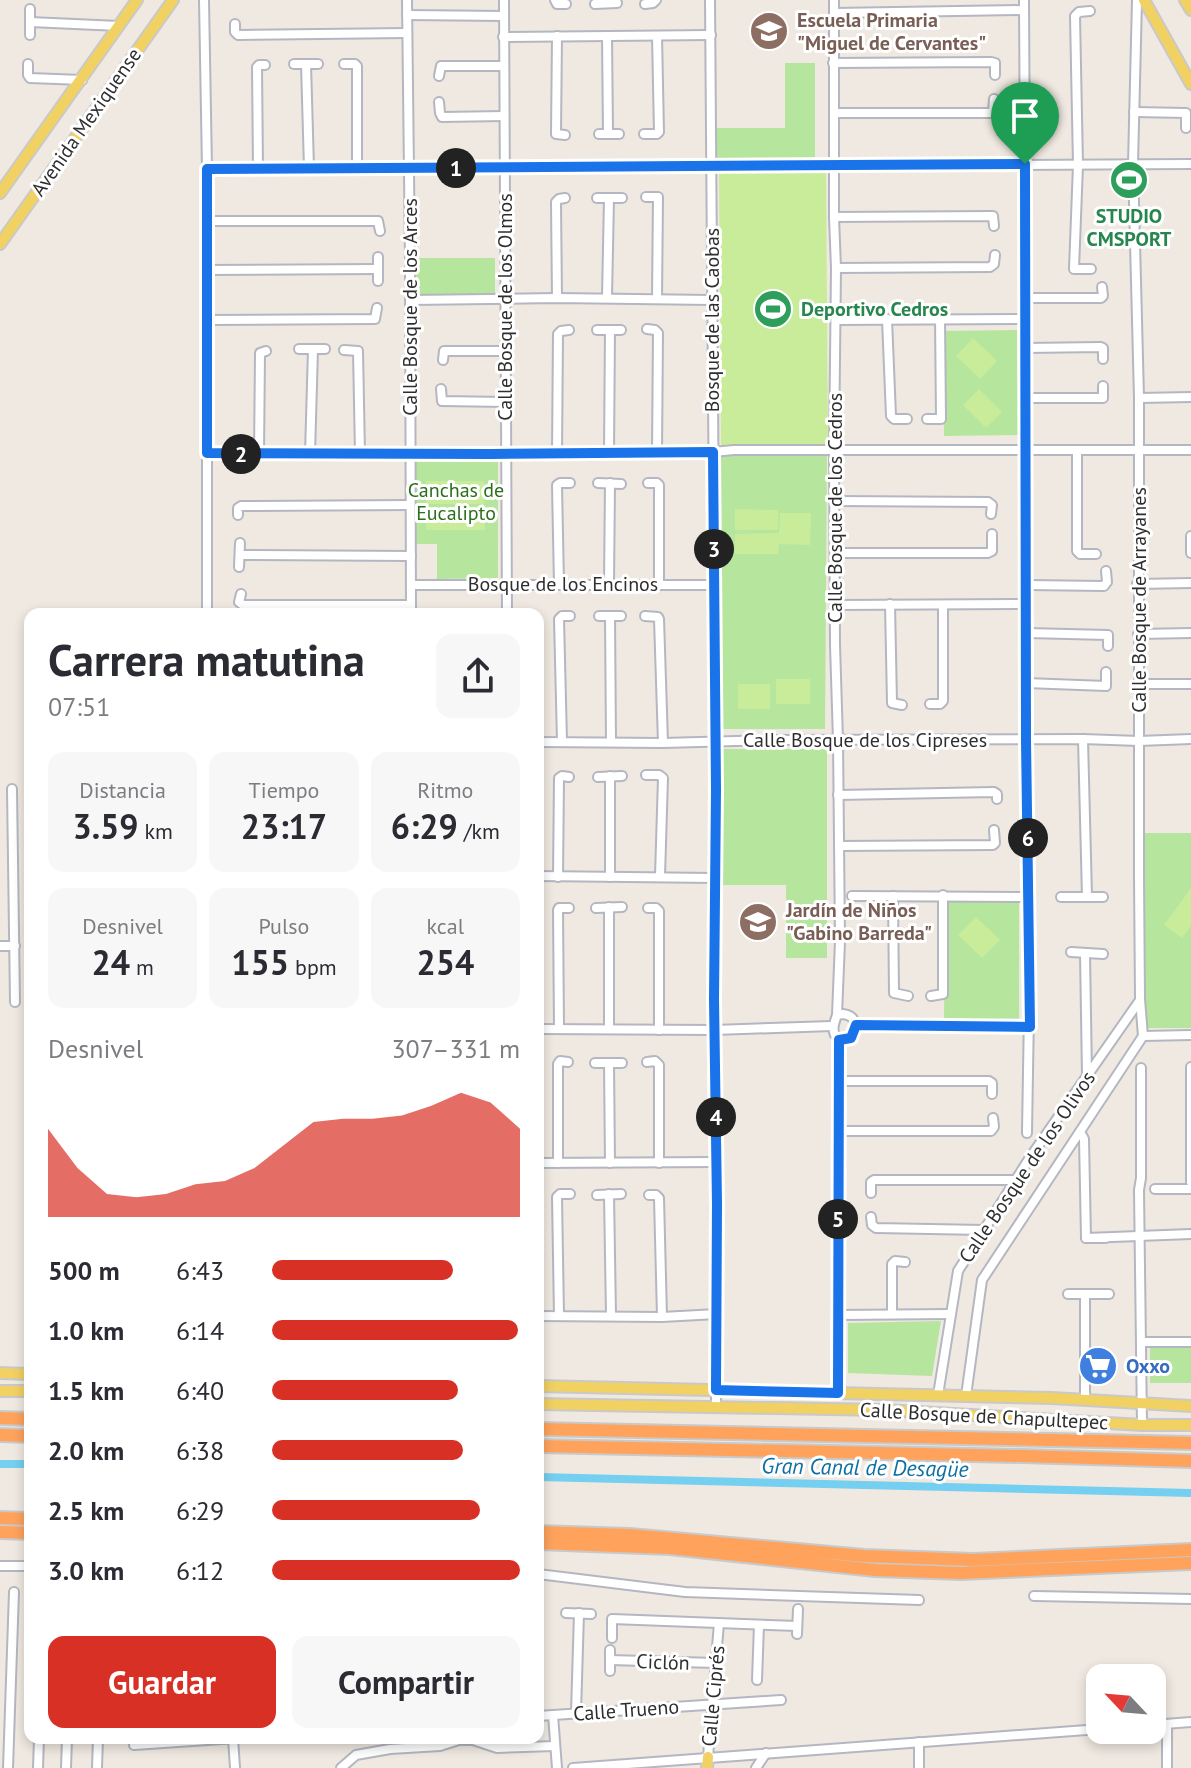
<!DOCTYPE html>
<html lang="es">
<meta charset="utf-8">
<style>
body{margin:0;font-family:"PT Sans",sans-serif;background:#f7f7f7;color:#2b2b33;height:100vh;display:flex;flex-direction:column;font-size:30px;white-space:nowrap}
*{box-sizing:border-box;margin:0}
p{font-size:26px;color:#7c7c81}
.icon{flex:none;width:44px;height:44px;fill:none;stroke:currentColor;stroke-width:2;stroke-linecap:round;stroke-linejoin:round}
.map{position:relative;flex:1;overflow:hidden}
.sheet{position:absolute;left:24px;top:608px;width:520px;height:1136px;display:flex;flex-direction:column;background:#fff;border-radius:16px;box-shadow:0 4px 12px #0003}
.sheet>*{flex:none}
.needle{width:52px;rotate:296deg}
.buttons{position:absolute;left:1086px;top:1664px;display:grid;gap:16px}
.buttons a{display:grid;place-items:center;width:80px;height:80px;border-radius:16px;background:#fff;box-shadow:0 4px 12px #0003;font-size:40px}
.pin{position:absolute;display:grid;place-items:center;width:68px;height:68px;color:#fff;margin:-82px -34px;border-radius:50% 50% 50% 0;rotate:-45deg;box-shadow:0 0 8px #0007}
.pin .icon{rotate:45deg}
.km{position:absolute;width:40px;height:40px;margin:-20px;border-radius:50%;background:#222;color:#fff;font-size:22px;line-height:40px;text-align:center}
.round{display:grid;place-items:center;flex:none;width:84px;height:84px;border-radius:16px;background:#f7f7f7}
.overview{display:flex;align-items:center;justify-content:space-between;height:136px;padding:0 24px}
h1{font-size:44px;font-weight:600;line-height:60px}
.figures{display:grid;grid-template-columns:repeat(3,1fr);gap:12px;height:136px;padding:8px 24px}
.figures div{display:grid;align-content:center;border-radius:16px;background:#f7f7f7;text-align:center}
.figures b{font-size:34px;font-weight:600}
.figures small{font-size:22px;font-weight:400}
.figures p{font-size:22px}
.chart{height:224px;padding:16px 24px}
.chart p{display:flex;justify-content:space-between}
.chart svg{width:100%;height:144px;margin-top:8px;fill:#d93025;opacity:.7}
.cta{display:flex;gap:16px;margin-top:auto;padding:16px 24px}
.cta a{flex:1;height:92px;border-radius:16px;background:#d93025;color:#fff;font-size:32px;font-weight:600;line-height:92px;text-align:center}
.cta a+a{background:#f7f7f7;color:#2b2b33}
ul{padding:0 24px;list-style:none;font-size:26px}
li{display:grid;grid-template-columns:128px 96px 1fr;align-items:center;height:60px}
li i{height:20px;border-radius:10px;background:#d93025}
.map>svg:first-child{display:block}
.green{fill:#b6e59e}
.pitch{fill:#c9ec9a}
.lines{fill:none;stroke-linecap:round;stroke-linejoin:round}
.canal{stroke:#75cff0;stroke-width:8}
.minor-casing{stroke:#b4b7c1;stroke-width:12}
.major-casing{stroke:#c9c9c9;stroke-width:14}
.highway-casing{stroke:#c9c9c9;stroke-width:16}
.minor{stroke:#fff;stroke-width:8}
.major{stroke:#f2d163;stroke-width:10}
.highway{stroke:#ffa35c;stroke-width:12}
.route-casing{stroke:#fff;stroke-width:16}
.route{stroke:#1a73e8;stroke-width:10}
.labels{text-anchor:middle;dominant-baseline:central;stroke-width:6;stroke-linejoin:round;paint-order:stroke}
.education-label{font-size:20px;font-weight:bold;fill:#785e54;stroke:#fff;text-anchor:start}
.street-label{font-size:20px;fill:#2e2e2e;stroke:#fff}
.leisure-label{font-size:20px;font-weight:bold;fill:#27864d;stroke:#fff}
.park-label{font-size:20px;fill:#2c6e1b;stroke:#fff}
.shop-label{font-size:20px;font-weight:bold;fill:#366cbe;stroke:#fff;text-anchor:start}
.water-label{font-size:22px;font-style:italic;fill:#0d6fa3;stroke:#fff}
</style>
<div class="map">
<svg width="1191" height="1768" viewBox="0 0 1191 1768">
<rect width="100%" height="100%" fill="#efe9e1"/>
<g class="green">
<path d="M785,63H815V160L717,161V128H785Z"/>
<rect x="413" y="258" width="82" height="37"/>
<path d="M1017,330L1018,435L944,436L943,331Z"/>
<path d="M721,455H827L825,729H721Z"/>
<path d="M498,458V578L437,579V544H415L414,459Z"/>
<path d="M722,749H827V958H786V885H721Z"/>
<path d="M1144,833H1191V1028H1145Z"/>
<path d="M945,901L1019,902V1024L944,1023Z"/>
<path d="M941,1321L932,1376L848,1373V1323Z"/>
<rect x="1150" y="1347" width="41" height="36"/>
</g>
<g class="pitch">
<path d="M826,170L828,446H721L719,172Z"/>
<path d="M973,338L997,361L980,379L956,356Z"/>
<path d="M979,389L1002,412L986,428L963,405Z"/>
<rect x="426" y="481" width="58" height="23"/>
<rect x="426" y="507" width="59" height="23"/>
<path d="M735,509L778,510V530H735Z"/>
<path d="M780,513H811L810,545L779,544L778,554H735V534L779,533Z"/>
<rect x="776" y="679" width="34" height="25"/>
<rect x="738" y="684" width="32" height="25"/>
<path d="M1191,888V926L1182,938L1164,925Z"/>
<path d="M976,917L1000,940L982,958L958,935Z"/>
</g>
<g class="lines">
<g class="canal">
<path d="M0,1464H30"/>
<path d="M538,1477L1191,1493"/>
</g>
<defs>
<g id="minor">
<path d="M204,0L207,169V614"/>
<path d="M407,0L410,260L411,614"/>
<path d="M504,0L507,614"/>
<path d="M555,0L557,4H566"/>
<path d="M710,0L716,790L714,999L717,1204L716,1407"/>
<path d="M834,0V217L836,268L834,450L835,645L838,740L840,941L837,1015"/>
<path d="M1024,0L1026,348V740L1030,951L1027,1133"/>
<path d="M1137,0L1133,164L1139,398V877L1140,999L1143,1036"/>
<path d="M595,4L617,3"/>
<path d="M645,4L653,3L656,0"/>
<path d="M1090,11L1079,12L1075,16L1078,165L1074,269H1091"/>
<path d="M834,13L1024,10"/>
<path d="M407,15L504,16"/>
<path d="M30,22L119,26"/>
<path d="M235,24V32L238,35L407,33"/>
<path d="M30,35V9"/>
<path d="M557,36L556,134L565,135"/>
<path d="M607,36L608,134"/>
<path d="M503,37L711,35"/>
<path d="M833,63L991,62L995,63V75"/>
<path d="M28,64V75L30,78L82,80"/>
<path d="M294,64H318"/>
<path d="M306,64L309,168"/>
<path d="M344,64H355L357,66V169"/>
<path d="M439,76L441,66H503"/>
<path d="M439,102L440,113L442,117L504,116"/>
<path d="M1134,112L1186,113V128"/>
<path d="M834,113H993L994,99"/>
<path d="M599,134H619"/>
<path d="M644,134H657L659,132L657,36"/>
<path d="M207,169L1191,164"/>
<path d="M258,169L257,67L259,65H265"/>
<path d="M646,197H658V199L657,299"/>
<path d="M597,198H622"/>
<path d="M834,217L993,216L994,226"/>
<path d="M206,221H378L380,231"/>
<path d="M378,257V281"/>
<path d="M836,268L990,267L994,264L995,255"/>
<path d="M207,270L378,269"/>
<path d="M557,298L556,202L559,199L565,198"/>
<path d="M607,298L609,198"/>
<path d="M1026,298H1101L1103,296L1102,287"/>
<path d="M410,300L557,298L712,300"/>
<path d="M887,319L891,416L894,419H907"/>
<path d="M207,320L375,319L377,308"/>
<path d="M836,320L1026,319"/>
<path d="M647,329L655,330L658,333L657,452"/>
<path d="M597,330H621"/>
<path d="M1026,348L1101,347L1103,348V359"/>
<path d="M299,349H325"/>
<path d="M344,350L358,351L360,454"/>
<path d="M443,360L444,351H506"/>
<path d="M441,389L442,401L506,402"/>
<path d="M1026,398H1103V386"/>
<path d="M1139,398L1191,397"/>
<path d="M927,419H941L940,318"/>
<path d="M1077,450V551L1080,554H1096"/>
<path d="M609,452L610,330"/>
<path d="M207,453H411L421,454L713,452L734,450H1191"/>
<path d="M557,453L558,334L561,331L569,330"/>
<path d="M259,454L260,353L266,351"/>
<path d="M310,454L313,349"/>
<path d="M598,483L621,484"/>
<path d="M648,483H657L659,485V584"/>
<path d="M835,501L988,502L992,505L991,514"/>
<path d="M238,515V508L241,506L410,505"/>
<path d="M835,553H988L992,551V534"/>
<path d="M1191,553V536"/>
<path d="M240,555L411,556"/>
<path d="M239,567L240,543"/>
<path d="M559,584L557,485L560,483H570"/>
<path d="M609,584L610,483"/>
<path d="M1137,584L1191,583"/>
<path d="M411,585H715"/>
<path d="M1027,585L1104,586L1107,582L1106,571"/>
<path d="M241,594L239,602L243,605H411"/>
<path d="M890,604L892,703L902,705"/>
<path d="M836,605L1026,604"/>
<path d="M599,616H621"/>
<path d="M610,616L611,742"/>
<path d="M645,616L658,617L659,619L663,743"/>
<path d="M1027,633L1108,635V646"/>
<path d="M1138,634L1191,633"/>
<path d="M1026,683L1106,686V672"/>
<path d="M1139,684H1191"/>
<path d="M930,704H940L943,701V605"/>
<path d="M1083,739L1087,897"/>
<path d="M538,742L663,743L771,740L1083,739L1139,741L1191,739"/>
<path d="M562,742L559,619L562,616H570"/>
<path d="M646,775H659L663,778L660,876"/>
<path d="M598,777L622,776"/>
<path d="M12,789L15,1002"/>
<path d="M838,795L994,792L997,794V799"/>
<path d="M839,846L993,845L995,843L994,830"/>
<path d="M538,876L714,878"/>
<path d="M558,877L559,778L562,776L569,777"/>
<path d="M610,877V776"/>
<path d="M852,896L1029,897"/>
<path d="M893,896L894,993L908,996"/>
<path d="M1061,897H1103"/>
<path d="M596,908L622,907"/>
<path d="M648,908H656L659,911V1030"/>
<path d="M0,946H15"/>
<path d="M1071,952L1103,954"/>
<path d="M1085,953L1087,1076"/>
<path d="M931,996L943,994V895"/>
<path d="M843,1014C858,1016 856,1027 851,1038L839,1040C831,1032 833,1026 837,1015Z"/>
<path d="M856,1025L1030,1027"/>
<path d="M538,1029L714,1030L832,1026"/>
<path d="M559,1029L558,910L559,908H569"/>
<path d="M609,1029V907"/>
<path d="M1143,1036L1191,1035"/>
<path d="M647,1062L655,1061L659,1065V1163"/>
<path d="M595,1063H622"/>
<path d="M609,1063L610,1163"/>
<path d="M1191,1067V1182"/>
<path d="M1141,1068V1178L1139,1190L1142,1425"/>
<path d="M838,1081H989L992,1083V1094"/>
<path d="M838,1131H991L994,1127L993,1118"/>
<path d="M1080,1132L1084,1139L1086,1238"/>
<path d="M538,1163L717,1162"/>
<path d="M558,1163V1064L560,1061L568,1062"/>
<path d="M1155,1189H1191"/>
<path d="M871,1193V1182L874,1180H1016"/>
<path d="M609,1194L611,1316"/>
<path d="M597,1195L621,1194"/>
<path d="M649,1195H656L659,1198L662,1317"/>
<path d="M871,1217L872,1225L876,1228L984,1230"/>
<path d="M1106,1238H1086L1191,1234"/>
<path d="M1068,1294H1109"/>
<path d="M892,1314V1264L895,1261L905,1262"/>
<path d="M838,1315L951,1314"/>
<path d="M538,1316L662,1317L717,1314"/>
<path d="M559,1316L557,1197L560,1194H570"/>
<path d="M1142,1342H1191"/>
<path d="M838,1393L839,1040"/>
<path d="M938,1395L958,1271L1029,1159L1140,1000"/>
<path d="M966,1396L982,1280L1143,1036"/>
<path d="M1085,1399V1294"/>
<path d="M0,1566H30"/>
<path d="M538,1574L685,1592L919,1600"/>
<path d="M1034,1596L1191,1599"/>
<path d="M566,1613L591,1614"/>
<path d="M797,1634L798,1609"/>
<path d="M612,1638V1619L797,1626"/>
<path d="M610,1650V1671"/>
<path d="M610,1660L716,1663"/>
<path d="M757,1680L759,1625"/>
<path d="M576,1713L579,1613"/>
<path d="M553,1715L557,1768"/>
<path d="M538,1716L781,1700"/>
<path d="M1152,1725L1191,1722"/>
<path d="M233,1738L235,1768"/>
<path d="M919,1742V1768"/>
<path d="M134,1745L237,1738"/>
<path d="M708,1757L719,1623"/>
<path d="M8,1768L14,1592"/>
<path d="M38,1768L39,1738"/>
<path d="M66,1768L67,1738"/>
<path d="M97,1768L98,1738"/>
<path d="M341,1768L356,1755L390,1749L440,1746L459,1740H473L497,1748L555,1746"/>
<path d="M573,1768L1100,1729"/>
<path d="M756,1768L766,1753"/>
<path d="M1167,1768V1724"/>
</g>
<g id="major">
<path d="M1144,0L1191,84"/>
<path d="M1185,0L1191,10"/>
<path d="M0,193L137,0"/>
<path d="M0,244L173,0"/>
<path d="M0,1373L30,1374"/>
<path d="M538,1386L1052,1398L1191,1406"/>
<path d="M0,1391H30"/>
<path d="M538,1404L885,1410L1142,1425H1191"/>
<path d="M707,1768L708,1757"/>
</g>
<g id="highway">
<path d="M0,1418L30,1419"/>
<path d="M538,1429L1191,1443"/>
<path d="M0,1435L30,1436"/>
<path d="M538,1446L1023,1456L1191,1461"/>
<path d="M0,1518L30,1519"/>
<path d="M0,1532L30,1533"/>
<path d="M538,1532L630,1535L864,1556L973,1560L1191,1550"/>
<path d="M538,1543L670,1548L875,1570L961,1573L1191,1563"/>
</g>
</defs>
<use href="#minor" class="minor-casing"/>
<use href="#major" class="major-casing"/>
<use href="#highway" class="highway-casing"/>
<use href="#minor" class="minor"/>
<use href="#major" class="major"/>
<use href="#highway" class="highway"/>
</g>
<g class="lines">
<defs>
<path id="route" d="M1025,164L1026,740L1030,1027L856,1025L851,1038L839,1040L838,1393L716,1390L717,1204L714,999L716,790L713,452L491,454L207,453V169Z"/>
</defs>
<use href="#route" class="route-casing"/>
<use href="#route" class="route"/>
</g>
<defs>
<symbol id="school-disc" viewBox="-11 -11 22 22"><circle r="9.5" fill="#8d6e63" stroke="#fff"/><path d="M0-5L7-2L0 1L-7-2ZM-4 1L0 2.5L4 1V4Q0 6-4 4Z" fill="#fff"/></symbol>
<symbol id="stadium-disc" viewBox="-11 -11 22 22"><circle r="9.5" fill="#2e9e5b" stroke="#fff"/><path d="M0-5a6.5 5 0 1 0 0 10a6.5 5 0 1 0 0-10ZM-3.5-1.8h7v3.6h-7Z" fill="#fff"/></symbol>
<symbol id="supermarket-disc" viewBox="-11 -11 22 22"><circle r="9.5" fill="#3f7fe0" stroke="#fff"/><path d="M-6-5.5h2.5l.6 2H6L4.5 2H-2.5L-4.4-4H-6ZM-1.5 3.2a1.3 1.3 0 1 0 .1 0ZM3 3.2a1.3 1.3 0 1 0 .1 0Z" fill="#fff"/></symbol>
</defs>
<g fill-rule="evenodd">
<use href="#school-disc" x="747" y="9" width="44" height="44"/>
<use href="#stadium-disc" x="1107" y="158" width="44" height="44"/>
<use href="#stadium-disc" x="751" y="287" width="44" height="44"/>
<use href="#school-disc" x="736" y="900" width="44" height="44"/>
<use href="#supermarket-disc" x="1076" y="1344" width="44" height="44"/>
</g>
<g class="labels">
<g class="education-label">
<text x="797" y="20">Escuela Primaria<tspan x="797" dy="23">"Miguel de Cervantes"</tspan></text>
<text x="786" y="910">Jardín de Niños<tspan x="786" dy="23">"Gabino Barreda"</tspan></text>
</g>
<g class="street-label">
<text transform="translate(86 122) rotate(-55)">Avenida Mexiquense</text>
<text transform="translate(410 307) rotate(-90)">Calle Bosque de los Arces</text>
<text transform="translate(505 307) rotate(-90)">Calle Bosque de los Olmos</text>
<text transform="translate(712 320) rotate(-90)">Bosque de las Caobas</text>
<text transform="translate(835 508) rotate(-90)">Calle Bosque de los Cedros</text>
<text x="563" y="584">Bosque de los Encinos</text>
<text transform="translate(1139 600) rotate(-90)">Calle Bosque de Arrayanes</text>
<text x="865" y="740">Calle Bosque de los Cipreses</text>
<text transform="translate(1027 1167) rotate(-56)">Calle Bosque de los Olivos</text>
<text transform="translate(984 1416) rotate(3)">Calle Bosque de Chapultepec</text>
<text transform="translate(663 1662) rotate(2)">Ciclón</text>
<text transform="translate(713 1696) rotate(-85)">Calle Ciprés</text>
<text transform="translate(626 1710) rotate(-4)">Calle Trueno</text>
</g>
<g class="leisure-label">
<text x="1129" y="216">STUDIO<tspan x="1129" dy="23">CMSPORT</tspan></text>
<text x="801" y="309" text-anchor="start">Deportivo Cedros</text>
</g>
<g class="park-label">
<text x="456" y="490">Canchas de<tspan x="456" dy="23">Eucalipto</tspan></text>
</g>
<g class="shop-label">
<text x="1126" y="1366">Oxxo</text>
</g>
<g class="water-label">
<text transform="translate(865 1467) rotate(1)">Gran Canal de Desagüe</text>
</g>
</g>
</svg>
<div class="buttons">
<a><svg class="needle" viewBox="-14 -14 28 28"><path d="M0-13l5 13h-10z" fill="#e53935"/><path d="M0 13l5-13h-10z" fill="#7c7c81"/></svg></a>
</div>
<div class="pin" style="left:1025px;top:164px;background:#1e9e55"><svg class="icon" aria-label="arrive" viewBox="0 0 24 24"><path d="M6 21V4h12l-3 4 3 4H6"/></svg></div>
<b class="km" style="left:456px;top:168px">1</b>
<b class="km" style="left:241px;top:454px">2</b>
<b class="km" style="left:714px;top:549px">3</b>
<b class="km" style="left:716px;top:1117px">4</b>
<b class="km" style="left:838px;top:1219px">5</b>
<b class="km" style="left:1028px;top:838px">6</b>
<section class="sheet">
<div class="overview"><div><h1>Carrera matutina</h1><p>07:51</p></div><a class="round"><svg class="icon" aria-label="share" viewBox="0 0 24 24"><path d="M12 15V3M7 8l5-5 5 5M5 13v7h14v-7"/></svg></a></div>
<div class="figures">
<div><p>Distancia</p><b>3.59<small> km</small></b></div>
<div><p>Tiempo</p><b>23:17</b></div>
<div><p>Ritmo</p><b>6:29<small> /km</small></b></div>
</div>
<div class="figures">
<div><p>Desnivel</p><b>24<small> m</small></b></div>
<div><p>Pulso</p><b>155<small> bpm</small></b></div>
<div><p>kcal</p><b>254</b></div>
</div>
<div class="chart"><p><span>Desnivel</span>307–331 m</p>
<svg viewBox="0 0 160 44" preserveAspectRatio="none"><path d="M0 44V17L10 29L20 37L30 38L40 37L50 34L60 33L70 29L80 22L90 15L100 14L110 14L120 13L130 10L140 6L150 9L160 17V44z"/></svg>
</div>
<ul>
<li><b>500 m</b>6:43<i style="width:73%"></i></li>
<li><b>1.0 km</b>6:14<i style="width:99%"></i></li>
<li><b>1.5 km</b>6:40<i style="width:75%"></i></li>
<li><b>2.0 km</b>6:38<i style="width:77%"></i></li>
<li><b>2.5 km</b>6:29<i style="width:84%"></i></li>
<li><b>3.0 km</b>6:12<i style="width:100%"></i></li>
</ul>
<div class="cta"><a>Guardar</a><a>Compartir</a></div>
</section>
</div>
